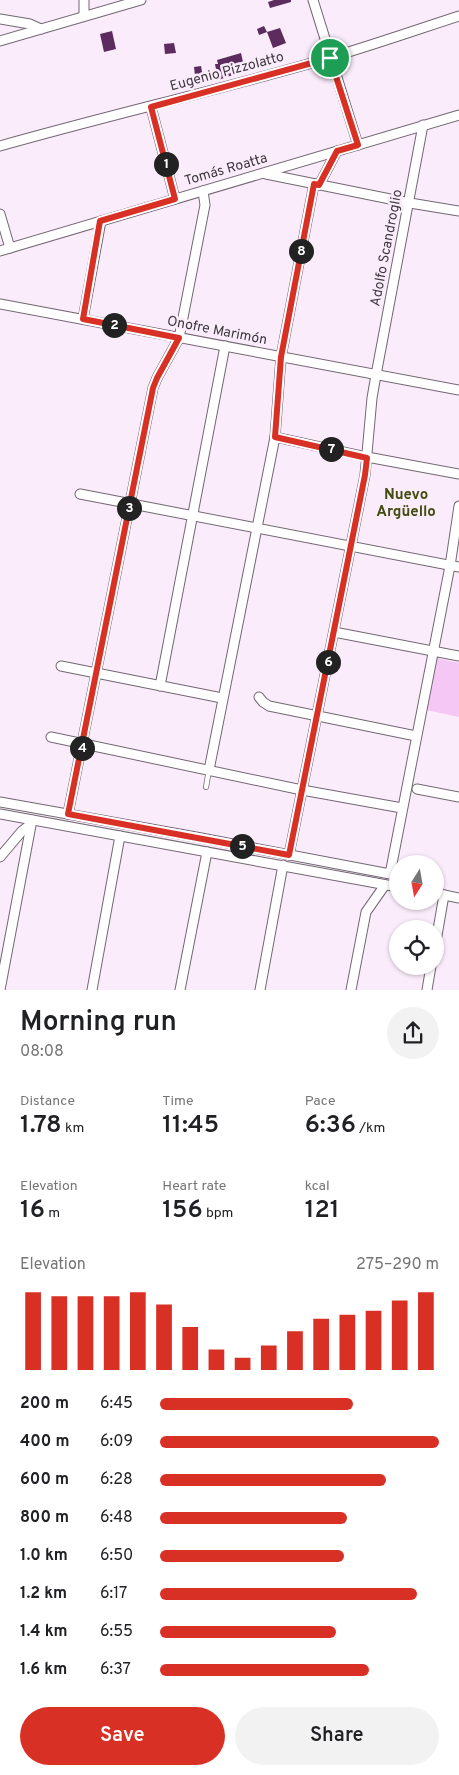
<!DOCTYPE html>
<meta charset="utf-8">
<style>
body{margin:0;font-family:Overpass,sans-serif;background:#f2f2f2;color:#202124;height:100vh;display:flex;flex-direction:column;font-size:19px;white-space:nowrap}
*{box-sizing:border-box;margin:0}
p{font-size:16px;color:#757577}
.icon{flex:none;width:28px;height:28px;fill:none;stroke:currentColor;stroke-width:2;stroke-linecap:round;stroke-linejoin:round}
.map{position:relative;height:990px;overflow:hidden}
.side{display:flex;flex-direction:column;background:#fff;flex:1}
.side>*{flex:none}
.needle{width:32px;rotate:191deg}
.tools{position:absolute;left:389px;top:855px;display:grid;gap:10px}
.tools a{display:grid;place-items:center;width:55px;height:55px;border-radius:50%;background:#fff;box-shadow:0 1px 4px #0004;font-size:25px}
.pin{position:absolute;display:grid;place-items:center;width:42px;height:42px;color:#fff;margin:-21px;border:2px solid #fff;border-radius:50%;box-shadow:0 1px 5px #0007}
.km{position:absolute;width:25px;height:25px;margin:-12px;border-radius:50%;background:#222;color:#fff;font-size:14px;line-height:25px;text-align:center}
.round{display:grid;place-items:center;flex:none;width:52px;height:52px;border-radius:26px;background:#f2f2f2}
.summary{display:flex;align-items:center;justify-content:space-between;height:85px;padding:0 20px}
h1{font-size:28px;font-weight:600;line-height:38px}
.stats{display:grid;grid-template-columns:repeat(3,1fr);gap:8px;height:85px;padding:5px 20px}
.stats div{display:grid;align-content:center}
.stats b{font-size:25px;font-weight:600}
.stats small{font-size:14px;font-weight:400}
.stats p{font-size:14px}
.chart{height:140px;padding:10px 20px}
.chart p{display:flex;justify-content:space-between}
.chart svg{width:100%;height:90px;margin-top:5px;stroke:#d93025;stroke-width:6}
.primary-button{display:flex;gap:10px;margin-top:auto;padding:10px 20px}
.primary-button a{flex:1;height:58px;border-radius:30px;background:#d93025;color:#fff;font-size:20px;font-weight:600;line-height:58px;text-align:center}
.primary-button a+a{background:#f2f2f2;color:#202124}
ul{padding:0 20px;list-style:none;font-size:16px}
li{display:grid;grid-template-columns:80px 60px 1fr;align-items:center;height:38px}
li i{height:12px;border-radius:6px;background:#d93025}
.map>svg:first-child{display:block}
.green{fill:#f5c7f5}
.building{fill:#5c2c5e}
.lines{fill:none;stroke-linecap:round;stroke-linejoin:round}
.lane-casing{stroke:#736773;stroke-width:6}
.street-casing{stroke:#736773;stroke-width:11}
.lane{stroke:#fff;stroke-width:4.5}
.street{stroke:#fff;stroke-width:9}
.route-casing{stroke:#fff;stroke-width:10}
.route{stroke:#d93025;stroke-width:6}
.labels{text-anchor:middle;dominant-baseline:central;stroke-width:5;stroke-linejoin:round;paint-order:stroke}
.street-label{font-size:14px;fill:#3e393e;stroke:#fbecfb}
.neighbourhood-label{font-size:15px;font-weight:bold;fill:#454c11;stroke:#fbecfb}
</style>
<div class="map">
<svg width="459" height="990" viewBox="0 0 459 990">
<rect width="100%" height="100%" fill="#fbecfb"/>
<path class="green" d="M436,658L459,663V717L426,710Z"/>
<g class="building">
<path d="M274,0H291V2L270,8L268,2Z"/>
<path d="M264,26L267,32L259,35L257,29Z"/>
<path d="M280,28L286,43L273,48L267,32Z"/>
<path d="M112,31L116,49L104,52L100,34Z"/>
<path d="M174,43L176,53L165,54L164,44Z"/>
<path d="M241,53L245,71L218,80L215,64H218L217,60Z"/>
<path d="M201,66L204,83L196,84L194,67Z"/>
</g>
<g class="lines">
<defs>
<path id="lane" d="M206,787L209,770"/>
<g id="street">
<path d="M84,0V16"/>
<path d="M313,0L358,145"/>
<path d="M0,19L30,24L41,29"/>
<path d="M0,41L141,0"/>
<path d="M151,107L175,199"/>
<path d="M0,146C109,115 220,90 329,58C373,45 416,30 459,16"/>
<path d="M266,174L410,203L459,211"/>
<path d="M319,185L337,151"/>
<path d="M0,214L10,248"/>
<path d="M0,251L459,115"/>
<path d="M0,304L459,390"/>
<path d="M83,319L101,221"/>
<path d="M275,437L367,457L459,474"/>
<path d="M80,494L459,567"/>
<path d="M334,632L459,656"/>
<path d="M61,666L222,698"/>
<path d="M160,686L225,346"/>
<path d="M259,697L263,702L269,706L416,736"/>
<path d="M51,737L302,790L402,808"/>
<path d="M209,770L275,437L281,357L314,184"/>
<path d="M417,789L459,797"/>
<path d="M0,802L196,837L390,874L450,566L459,506"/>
<path d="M0,814L398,887"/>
<path d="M68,814L153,388L157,378L179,338L205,205L203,191"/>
<path d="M289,855L365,475L372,398L376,375L423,125"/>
<path d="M0,857L22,831L31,824"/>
<path d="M435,893L459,898"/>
<path d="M435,947L444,895"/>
<path d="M0,990L32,820"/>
<path d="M92,990L120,836"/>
<path d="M180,990L207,852"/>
<path d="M260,990L283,865"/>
<path d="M351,990L366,912L385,885"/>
<path d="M427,990L431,966"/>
</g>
</defs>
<use href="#lane" class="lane-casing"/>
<use href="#street" class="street-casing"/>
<use href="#lane" class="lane"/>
<use href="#street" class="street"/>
</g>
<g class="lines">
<defs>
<path id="route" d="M330,58L358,145L337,151L319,185L314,184L281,357L275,437L367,458L365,475L289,855L68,814L153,388L157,378L179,338L83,319L100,221L175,199L151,107Z"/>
</defs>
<use href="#route" class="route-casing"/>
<use href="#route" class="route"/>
</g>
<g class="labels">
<g class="street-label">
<text transform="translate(227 72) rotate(-15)">Eugenio Pizzolatto</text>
<text transform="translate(226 170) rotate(-16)">Tomás Roatta</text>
<text transform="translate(387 248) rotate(-79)">Adolfo Scandroglio</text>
<text transform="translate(217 331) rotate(11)">Onofre Marimón</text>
</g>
<g class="neighbourhood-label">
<text x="406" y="495">Nuevo<tspan x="406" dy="17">Argüello</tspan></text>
</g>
</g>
</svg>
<div class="tools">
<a><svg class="needle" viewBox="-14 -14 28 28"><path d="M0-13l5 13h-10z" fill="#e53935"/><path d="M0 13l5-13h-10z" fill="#757577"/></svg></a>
<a><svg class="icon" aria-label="locate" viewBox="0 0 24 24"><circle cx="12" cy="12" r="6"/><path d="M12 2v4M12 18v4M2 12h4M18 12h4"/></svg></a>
</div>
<div class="pin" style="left:330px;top:58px;background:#1e9e55"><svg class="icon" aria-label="arrive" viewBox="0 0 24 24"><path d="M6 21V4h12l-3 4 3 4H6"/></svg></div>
<b class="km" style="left:166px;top:164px">1</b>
<b class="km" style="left:114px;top:325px">2</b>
<b class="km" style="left:129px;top:508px">3</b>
<b class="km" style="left:82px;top:748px">4</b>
<b class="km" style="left:242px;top:846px">5</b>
<b class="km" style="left:328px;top:662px">6</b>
<b class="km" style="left:331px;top:449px">7</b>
<b class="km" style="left:301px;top:251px">8</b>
</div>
<section class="side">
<div class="summary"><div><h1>Morning run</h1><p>08:08</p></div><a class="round"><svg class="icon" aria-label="share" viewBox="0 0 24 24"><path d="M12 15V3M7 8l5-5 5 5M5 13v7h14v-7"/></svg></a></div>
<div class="stats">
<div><p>Distance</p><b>1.78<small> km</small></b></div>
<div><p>Time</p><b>11:45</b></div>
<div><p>Pace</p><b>6:36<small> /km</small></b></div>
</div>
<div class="stats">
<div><p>Elevation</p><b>16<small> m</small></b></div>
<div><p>Heart rate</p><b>156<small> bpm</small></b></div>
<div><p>kcal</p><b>121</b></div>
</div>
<div class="chart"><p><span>Elevation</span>275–290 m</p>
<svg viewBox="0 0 160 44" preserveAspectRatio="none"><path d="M5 44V6M15 44V8M25 44V8M35 44V8M45 44V6M55 44V12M65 44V23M75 44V34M85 44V38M95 44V32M105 44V25M115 44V19M125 44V17M135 44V15M145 44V10M155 44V6"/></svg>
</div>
<ul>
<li><b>200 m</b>6:45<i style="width:69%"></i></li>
<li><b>400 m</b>6:09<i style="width:100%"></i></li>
<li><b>600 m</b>6:28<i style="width:81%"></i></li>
<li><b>800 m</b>6:48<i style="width:67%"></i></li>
<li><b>1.0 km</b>6:50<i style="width:66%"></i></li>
<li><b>1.2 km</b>6:17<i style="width:92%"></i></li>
<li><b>1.4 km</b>6:55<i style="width:63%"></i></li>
<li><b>1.6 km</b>6:37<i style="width:75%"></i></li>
</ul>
<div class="primary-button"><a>Save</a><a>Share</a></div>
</section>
